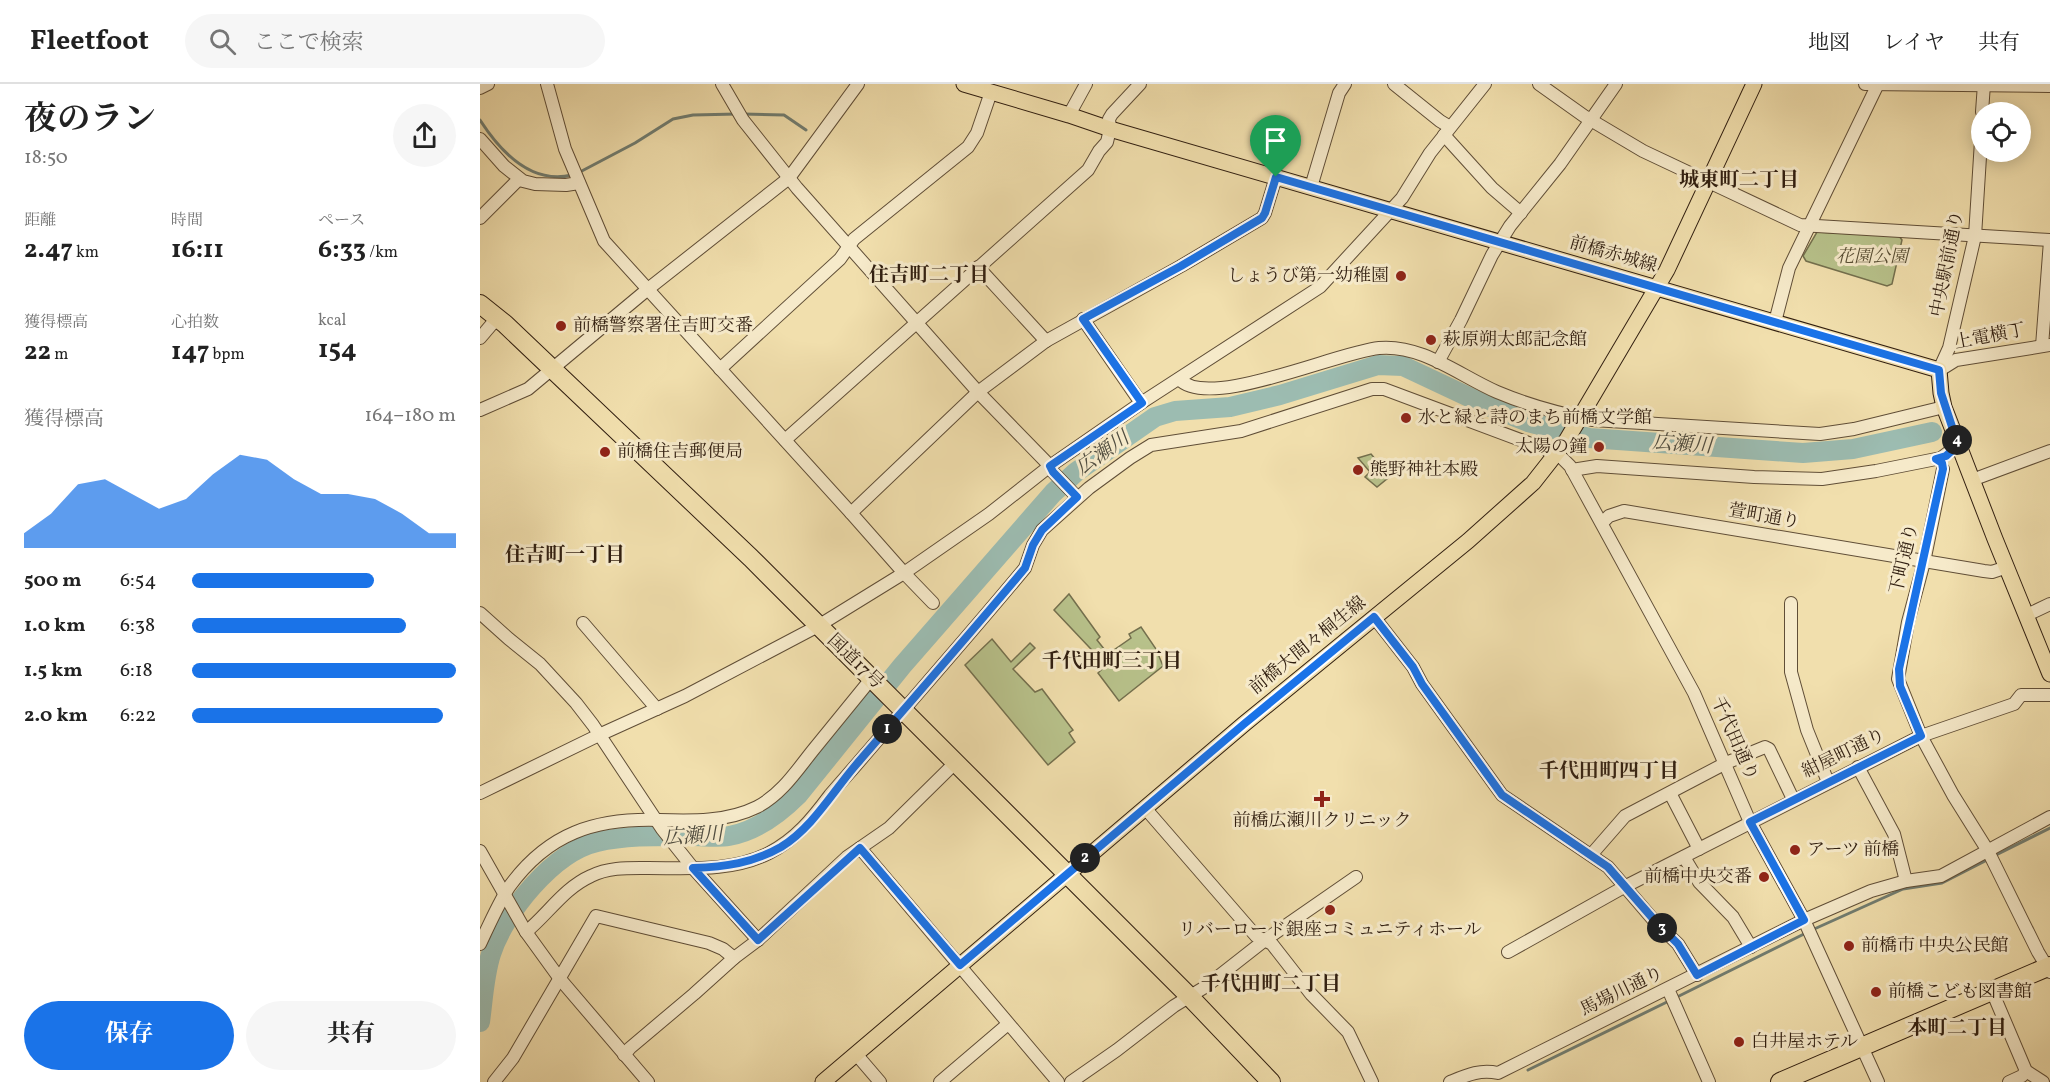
<!DOCTYPE html>
<html lang="ja">
<meta charset="utf-8">
<style>
body{margin:0;font-family:Vollkorn,"Noto Serif JP",serif;background:#f6f6f6;color:#222;height:100vh;display:flex;flex-direction:column;font-size:22px;white-space:nowrap}
*{box-sizing:border-box;margin:0}
p{font-size:20px;color:#767676}
.icon{flex:none;width:33px;height:33px;fill:none;stroke:currentColor;stroke-width:2;stroke-linecap:round;stroke-linejoin:round}
.map{position:relative;flex:1;overflow:hidden}
.panel{display:flex;flex-direction:column;background:#fff;width:480px}
.panel>*{flex:none}
.controls{position:absolute;left:1491px;top:18px;display:grid;gap:12px}
.controls a{display:grid;place-items:center;width:60px;height:60px;border-radius:50%;background:#fff;box-shadow:0 3px 15px #0003;font-size:30px}
.pin{position:absolute;display:grid;place-items:center;width:51px;height:51px;color:#fff;margin:-62px -26px;border-radius:50% 50% 50% 0;rotate:-45deg;box-shadow:0 0 6px #0007}
.pin .icon{rotate:45deg}
.km{position:absolute;width:30px;height:30px;margin:-15px;border-radius:50%;background:#222;color:#fff;font-size:16px;line-height:30px;text-align:center}
.round{display:grid;place-items:center;flex:none;width:63px;height:63px;border-radius:32px;background:#f6f6f6}
.summary{display:flex;align-items:center;justify-content:space-between;height:102px;padding:0 24px}
h1{font-size:33px;font-weight:700;line-height:45px}
.figures{display:grid;grid-template-columns:repeat(3,1fr);gap:9px;height:102px;padding:6px 24px}
.figures div{display:grid;align-content:center}
.figures b{font-size:26px;font-weight:700}
.figures small{font-size:16px;font-weight:400}
.figures p{font-size:16px}
.chart{height:168px;padding:12px 24px}
.chart p{display:flex;justify-content:space-between}
.chart svg{width:100%;height:108px;margin-top:6px;fill:#1a73e8;opacity:.7}
.action{display:flex;gap:12px;margin-top:auto;padding:12px 24px}
.action a{flex:1;height:69px;border-radius:36px;background:#1a73e8;color:#fff;font-size:24px;font-weight:700;line-height:69px;text-align:center}
.action a+a{background:#f6f6f6;color:#222}
ul{padding:0 24px;list-style:none;font-size:20px}
li{display:grid;grid-template-columns:96px 72px 1fr;align-items:center;height:45px}
li i{height:15px;border-radius:8px;background:#1a73e8}
header{display:flex;align-items:center;gap:36px;box-sizing:border-box;height:84px;padding:0 30px;background:#fff;border-bottom:2px solid #e0e0e0}
header strong{font-size:28px}
nav{display:flex;gap:33px;margin-inline-start:auto;font-size:21px}
.search{width:420px;height:54px;background:#f6f6f6;display:flex;align-items:center;gap:15px;box-sizing:border-box;padding:0 21px;border-radius:33px;color:#767676;font-size:22px}
main{display:flex;flex:1;min-height:0}
.map>svg:first-child{display:block}
.green{fill:#b8c28b;stroke:#74704e;stroke-width:1.5}
.lines{fill:none;stroke-linecap:round;stroke-linejoin:round}
.stream{stroke:#717d71;stroke-width:3}
.river{stroke:#9cbcb1;stroke-width:20}
.minor-casing{stroke:#604e37;stroke-width:14}
.major-casing{stroke:#301e10;stroke-width:17}
.highway-casing{stroke:#301e10;stroke-width:20}
.minor{stroke:#f6eaca;stroke-width:12}
.major{stroke:#f1dfad;stroke-width:15}
.highway{stroke:#f1dfad;stroke-width:18}
.route-casing{stroke:#fff;stroke-width:12}
.route{stroke:#1a73e8;stroke-width:8}
.poi-dot{fill:#8f2418;stroke:#f6eaca;stroke-width:2}
.labels{text-anchor:middle;dominant-baseline:central;stroke-width:6;stroke-linejoin:round;paint-order:stroke}
.street-label{font-size:18px;fill:#301e10;stroke:#f6eaca}
.park-label{font-size:18px;font-style:italic;fill:#594f35;stroke:#f6eaca}
.poi-label{font-size:18px;fill:#301e10;stroke:#f6eaca;text-anchor:start}
.neighbourhood-label{font-size:20px;font-weight:bold;fill:#301e10;stroke:#f6eaca}
.water-label{font-size:20px;font-style:italic;fill:#504d40;stroke:#f6eaca}
</style>
<header>
<strong>Fleetfoot</strong>
<div class="search"><svg class="icon" aria-label="search" viewBox="0 0 24 24"><circle cx="10" cy="10" r="6"/><path d="M15 15l6 6"/></svg>ここで検索</div>
<nav><a>地図</a><a>レイヤ</a><a>共有</a></nav>
</header>
<main>
<section class="panel">
<div class="summary"><div><h1>夜のラン</h1><p>18:50</p></div><a class="round"><svg class="icon" aria-label="share" viewBox="0 0 24 24"><path d="M12 15V3M7 8l5-5 5 5M5 13v7h14v-7"/></svg></a></div>
<div class="figures">
<div><p>距離</p><b>2.47<small> km</small></b></div>
<div><p>時間</p><b>16:11</b></div>
<div><p>ペース</p><b>6:33<small> /km</small></b></div>
</div>
<div class="figures">
<div><p>獲得標高</p><b>22<small> m</small></b></div>
<div><p>心拍数</p><b>147<small> bpm</small></b></div>
<div><p>kcal</p><b>154</b></div>
</div>
<div class="chart"><p><span>獲得標高</span>164–180 m</p>
<svg viewBox="0 0 160 44" preserveAspectRatio="none"><path d="M0 44V38L10 30L20 18L30 16L40 22L50 28L60 24L70 14L80 6L90 8L100 16L110 22L120 22L130 24L140 30L150 38L160 38V44z"/></svg>
</div>
<ul>
<li><b>500 m</b>6:54<i style="width:69%"></i></li>
<li><b>1.0 km</b>6:38<i style="width:81%"></i></li>
<li><b>1.5 km</b>6:18<i style="width:100%"></i></li>
<li><b>2.0 km</b>6:22<i style="width:95%"></i></li>
</ul>
<div class="action"><a>保存</a><a>共有</a></div>
</section>
<div class="map">
<svg width="1570" height="998" viewBox="0 0 1570 998">
<rect width="100%" height="100%" fill="#f1dfad"/>
<filter id="stains"><feTurbulence type="fractalNoise" baseFrequency=".00333" numOctaves="4"/><feColorMatrix values="0 0 0 0 .2 0 0 0 0 .09 0 0 0 0 .02 0 0 0 .5 -.17"/></filter>
<radialGradient id="worn" r=".72"><stop offset=".6" stop-color="#630" stop-opacity="0"/><stop offset="1" stop-color="#630" stop-opacity=".3"/></radialGradient>
<g class="green">
<path d="M1337,148L1419,152L1422,156L1412,200L1407,202L1326,177L1323,172Z"/>
<path d="M891,370L906,388L916,381L919,385L897,403L885,393L890,388L878,374Z"/>
<path d="M589,510L620,553L617,556L628,570L651,554L649,550L661,543L676,565L683,582L639,617L618,589L626,581L574,526Z"/>
<path d="M512,555L531,578L550,559L555,564L533,585L555,608L562,605L593,646L589,649L595,658L568,681L485,581Z"/>
</g>
<g class="lines">
<g class="stream">
<path d="M263,30L304,31L326,46"/>
<path d="M0,36C20,67 51,101 92,91"/>
<path d="M98,89L155,59L193,35L213,31L257,30"/>
<path d="M1514,772L1570,744"/>
<path d="M1332,846L1423,805L1462,799L1509,775"/>
<path d="M1195,914L1326,849"/>
<path d="M1048,986L1189,917"/>
</g>
<path class="river" d="M0,938C3,916 4,892 11,870C24,829 73,768 117,758C147,751 181,752 212,752C224,752 237,754 249,752C277,747 299,730 318,711L422,582L573,409L596,388L675,333L695,327L750,323L800,311L898,281L923,282L1008,322L1048,338L1109,354L1323,369L1373,365L1452,348"/>
<defs>
<g id="minor">
<path d="M67,0L85,65L124,157L371,429L424,489L453,519"/>
<path d="M242,0L263,36L317,104L498,308L570,382L573,388L597,413"/>
<path d="M914,0L960,37L970,43"/>
<path d="M1059,0L1104,32L1163,67L1320,141L1570,156"/>
<path d="M1385,0L1570,2"/>
<path d="M0,4L8,0"/>
<path d="M1502,28L1504,0"/>
<path d="M589,31L606,0"/>
<path d="M964,51L1012,104L1041,129"/>
<path d="M0,55L24,82L43,97L55,100L86,101L99,99"/>
<path d="M831,103L859,9L865,0"/>
<path d="M0,134L39,95"/>
<path d="M498,183L566,257"/>
<path d="M603,235L661,319"/>
<path d="M1295,238L1309,184L1398,0"/>
<path d="M0,254L17,234"/>
<path d="M1562,262L1570,157"/>
<path d="M958,278L981,236L1012,171L1030,142L1080,80L1136,0"/>
<path d="M240,285L360,175L374,155L488,63L497,49L511,8"/>
<path d="M1459,286L1469,264L1495,152L1502,41"/>
<path d="M1460,286L1476,276L1570,261"/>
<path d="M699,295C728,327 857,268 899,264C942,260 980,292 1017,308C1048,321 1080,330 1113,336L1340,350L1374,345L1464,323"/>
<path d="M0,326L48,305L168,205L309,94L378,0"/>
<path d="M305,356L608,86L619,67L627,58L630,45L629,35L632,30L660,0"/>
<path d="M1463,385L1444,478L1428,538L1418,595L1441,652L1473,711L1508,767L1558,868L1570,888"/>
<path d="M1092,386L1117,382L1274,393L1342,395L1396,387L1461,374L1478,361"/>
<path d="M1492,396L1570,367"/>
<path d="M371,429L498,308L566,257L701,182L782,134L785,129L796,93"/>
<path d="M1122,439L1129,432L1144,427L1504,487L1512,488L1527,483"/>
<path d="M1311,519V588L1327,646L1348,698"/>
<path d="M0,529L29,555L60,580L96,619L113,641L182,745L213,784L278,856"/>
<path d="M1547,531L1570,520"/>
<path d="M894,533L933,583L942,600L1022,711L1128,783L1176,839L1198,860L1217,891"/>
<path d="M103,539L177,625"/>
<path d="M1378,683L1414,750L1426,797"/>
<path d="M0,709L119,651L205,612L338,542L424,489L509,430L570,382L661,319L840,203L922,114L950,69L1005,0"/>
<path d="M1190,709L1219,765"/>
<path d="M665,724L776,852L792,860L831,910L868,948L892,998"/>
<path d="M380,764L578,998"/>
<path d="M0,767L46,848L80,895L168,998"/>
<path d="M1111,771L1145,732L1246,679L1285,663L1289,665L1313,715"/>
<path d="M1204,773L1219,798L1253,833L1271,863"/>
<path d="M46,848C68,830 84,804 111,792C129,783 149,784 168,784C208,784 252,788 289,769C316,755 332,735 350,711C361,698 372,686 383,673C437,610 492,548 545,484L553,461L562,446L609,404L650,374L671,361L761,347L892,305H904L1078,370L1090,382L1214,609L1270,738L1324,836L1398,998"/>
<path d="M0,860C9,841 18,820 29,803C68,749 115,734 179,736C212,737 247,738 277,723C302,710 317,686 334,665C353,642 372,618 391,595"/>
<path d="M1028,868L1144,803L1441,652L1534,620L1541,611H1570"/>
<path d="M1188,905L1229,998"/>
<path d="M1512,907L1546,987L1563,998"/>
<path d="M376,970L400,998"/>
<path d="M144,971L150,964L214,910L254,874L278,856L367,773L409,744L475,679"/>
<path d="M14,998L33,974L116,832L229,859L243,865L254,874"/>
<path d="M460,998L528,940"/>
<path d="M591,998L637,966L694,922L725,903L785,856L876,793"/>
<path d="M970,998C987,991 1000,985 1018,989L1324,836L1391,807L1426,797L1461,792L1570,733"/>
<path d="M1529,998L1542,992L1546,987"/>
</g>
<g id="major">
<path d="M484,0L589,31L630,45L1459,286L1461,309L1464,323L1515,455L1570,590"/>
<path d="M343,998L764,640L988,457L1053,399L1086,357L1187,186L1274,0"/>
</g>
<g id="highway">
<path d="M0,220L25,240L271,474L709,912L791,998"/>
<path d="M1300,998L1570,882"/>
</g>
</defs>
<use href="#minor" class="minor-casing"/>
<use href="#major" class="major-casing"/>
<use href="#highway" class="highway-casing"/>
<use href="#minor" class="minor"/>
<use href="#major" class="major"/>
<use href="#highway" class="highway"/>
</g>
<g class="lines">
<defs>
<path id="route" d="M796,93L1459,286L1461,309L1478,361L1466,372L1456,375L1462,379L1463,385L1419,585L1420,602L1441,652L1270,738L1324,836L1217,891L1198,860L1176,838L1128,783L1022,711L942,600L933,583L894,533L764,640L480,881L380,764L278,856L213,784C245,783 273,779 301,763C332,744 352,709 375,682C432,616 489,551 545,484L553,461L562,446L597,413L573,388L570,382L662,319L603,235L701,182L782,134L785,129Z"/>
</defs>
<use href="#route" class="route-casing"/>
<use href="#route" class="route"/>
</g>
<g class="poi-dot">
<circle cx="921" cy="192" r="6"/>
<circle cx="81" cy="242" r="6"/>
<circle cx="951" cy="256" r="6"/>
<circle cx="926" cy="334" r="6"/>
<circle cx="1119" cy="363" r="6"/>
<circle cx="125" cy="368" r="6"/>
<circle cx="878" cy="386" r="6"/>
<path d="M839 706h6v6h6v6h-6v6h-6v-6h-6v-6h6z"/>
<circle cx="1315" cy="766" r="6"/>
<circle cx="1284" cy="793" r="6"/>
<circle cx="850" cy="826" r="6"/>
<circle cx="1369" cy="862" r="6"/>
<circle cx="1396" cy="908" r="6"/>
<circle cx="1259" cy="958" r="6"/>
</g>
<g class="labels">
<g class="street-label">
<text transform="translate(1133 171) rotate(16)">前橋赤城線</text>
<text transform="translate(1468 180) rotate(-79)">中央駅前通り</text>
<text transform="translate(1510 253) rotate(-11)">上電横丁</text>
<text transform="translate(1284 433) rotate(10)">萱町通り</text>
<text transform="translate(1425 475) rotate(-77)">下町通り</text>
<text transform="translate(828 562) rotate(-39)">前橋大間々桐生線</text>
<text transform="translate(375 578) rotate(44)">国道17号</text>
<text transform="translate(1254 655) rotate(66)">千代田通り</text>
<text transform="translate(1364 670) rotate(-26)">紺屋町通り</text>
<text transform="translate(1142 908) rotate(-26)">馬場川通り</text>
</g>
<g class="park-label">
<text x="1392" y="173">花園公園</text>
</g>
<g class="poi-label">
<text x="909" y="192" text-anchor="end">しょうび第一幼稚園</text>
<text x="93" y="242">前橋警察署住吉町交番</text>
<text x="963" y="256">萩原朔太郎記念館</text>
<text x="938" y="334">水と緑と詩のまち前橋文学館</text>
<text x="1107" y="363" text-anchor="end">太陽の鐘</text>
<text x="137" y="368">前橋住吉郵便局</text>
<text x="890" y="386">熊野神社本殿</text>
<text x="842" y="737" text-anchor="middle">前橋広瀬川クリニック</text>
<text x="1327" y="766">アーツ 前橋</text>
<text x="1272" y="793" text-anchor="end">前橋中央交番</text>
<text x="850" y="846" text-anchor="middle">リバーロード銀座コミュニティホール</text>
<text x="1381" y="862">前橋市 中央公民館</text>
<text x="1408" y="908">前橋こども図書館</text>
<text x="1271" y="958">白井屋ホテル</text>
</g>
<g class="neighbourhood-label">
<text x="1259" y="97">城東町二丁目</text>
<text x="449" y="192">住吉町二丁目</text>
<text x="85" y="472">住吉町一丁目</text>
<text x="632" y="578">千代田町三丁目</text>
<text x="1129" y="688">千代田町四丁目</text>
<text x="791" y="901">千代田町二丁目</text>
<text x="1477" y="945">本町二丁目</text>
</g>
<g class="water-label">
<text transform="translate(1202 361) rotate(4)">広瀬川</text>
<text transform="translate(623 370) rotate(-35)">広瀬川</text>
<text transform="translate(213 753) rotate(-4)">広瀬川</text>
</g>
</g>
<rect width="100%" height="100%" filter="url(#stains)"/>
<rect width="100%" height="100%" fill="url(#worn)"/>
</svg>
<div class="controls">
<a><svg class="icon" aria-label="locate" viewBox="0 0 24 24"><circle cx="12" cy="12" r="6"/><path d="M12 2v4M12 18v4M2 12h4M18 12h4"/></svg></a>
</div>
<div class="pin" style="left:796px;top:93px;background:#1e9e55"><svg class="icon" aria-label="arrive" viewBox="0 0 24 24"><path d="M6 21V4h12l-3 4 3 4H6"/></svg></div>
<b class="km" style="left:407px;top:645px">1</b>
<b class="km" style="left:605px;top:774px">2</b>
<b class="km" style="left:1182px;top:844px">3</b>
<b class="km" style="left:1477px;top:356px">4</b>
</div>
</main>
